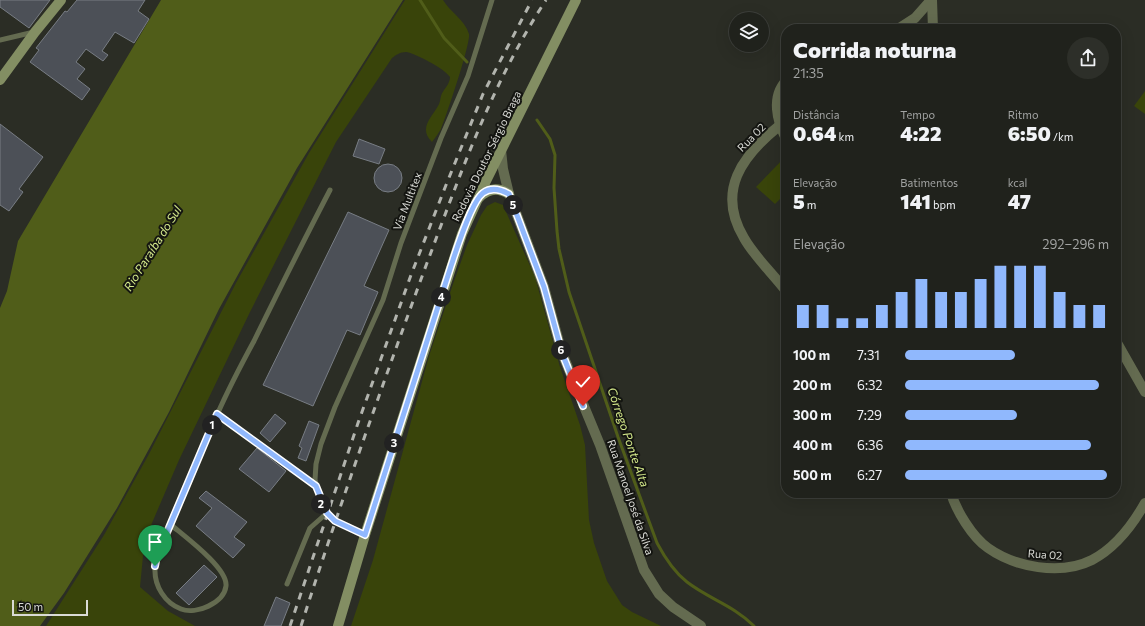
<!DOCTYPE html>
<html lang="pt">
<meta charset="utf-8">
<style>
body{margin:0;font-family:Commissioner,sans-serif;background:#2d2f29;color:#f1f3f6;height:100vh;display:flex;flex-direction:column;font-size:15px;white-space:nowrap}
*{box-sizing:border-box;margin:0}
p{font-size:13px;color:#a2a4a3}
.icon{flex:none;width:22px;height:22px;fill:none;stroke:currentColor;stroke-width:2;stroke-linecap:round;stroke-linejoin:round}
.map{position:relative;flex:1;overflow:hidden}
.details{position:absolute;left:781px;top:24px;width:340px;height:474px;display:flex;flex-direction:column;background:#20221c;border-radius:16px;box-shadow:0 4px 16px #0002,0 0 0 1px #3d3f3b}
.details>*{flex:none}
.fabs{position:absolute;left:729px;top:12px;display:grid;gap:8px}
.fabs a{display:grid;place-items:center;width:40px;height:40px;border-radius:50%;background:#20221c;box-shadow:0 4px 16px #0002,0 0 0 1px #3d3f3b;font-size:20px}
.scale{position:absolute;left:12px;bottom:10px;width:76px;box-sizing:border-box;padding-left:4px;border:2px solid #dadbd6;border-top:0;font-size:11px;line-height:14px;white-space:nowrap;color:#dadbd6;-webkit-text-stroke:3px #141511;paint-order:stroke}
.pin{position:absolute;display:grid;place-items:center;width:34px;height:34px;color:#fff;margin:-41px -17px;border-radius:50% 50% 50% 0;rotate:-45deg;box-shadow:0 0 4px #0007}
.pin .icon{rotate:45deg}
.km{position:absolute;width:20px;height:20px;margin:-10px;border-radius:50%;background:#222;color:#fff;font-size:11px;line-height:20px;text-align:center}
.round{display:grid;place-items:center;flex:none;width:42px;height:42px;border-radius:21px;background:#2d2f29}
.headline{display:flex;align-items:center;justify-content:space-between;height:68px;padding:0 12px}
h1{font-size:22px;font-weight:800;line-height:30px}
.figures{display:grid;grid-template-columns:repeat(3,1fr);gap:6px;height:68px;padding:4px 12px}
.figures div{display:grid;align-content:center}
.figures b{font-size:20px;font-weight:800}
.figures small{font-size:11px;font-weight:400}
.figures p{font-size:11px}
.chart{height:112px;padding:8px 12px}
.chart p{display:flex;justify-content:space-between}
.chart svg{width:100%;height:72px;margin-top:4px;stroke:#90b8fd;stroke-width:6}
ul{padding:0 12px;list-style:none;font-size:13px}
li{display:grid;grid-template-columns:64px 48px 1fr;align-items:center;height:30px}
li i{height:10px;border-radius:5px;background:#90b8fd}
.map>svg:first-child{display:block}
.green{fill:#39440a}
.water{fill:#505d19}
.lines{fill:none;stroke-linecap:round;stroke-linejoin:round}
.stream{stroke:#505d19;stroke-width:3}
.building{fill:#4c5057;stroke:#787d84}
.service{stroke:#646b50;stroke-width:5}
.minor{stroke:#646b50;stroke-width:10}
.secondary{stroke:#838e63;stroke-width:10}
.rail{stroke:#b2b4ae;stroke-width:3;stroke-dasharray:7 7;stroke-linecap:butt}
.route-casing{stroke:#fff;stroke-width:8}
.route{stroke:#90b8fd;stroke-width:5}
.labels{text-anchor:middle;dominant-baseline:central;stroke-width:4;stroke-linejoin:round;paint-order:stroke}
.street-label{font-size:11px;fill:#dadbd6;stroke:#141511}
.water-label{font-size:12px;font-style:italic;fill:#d5ea8b;stroke:#141511}
</style>
<div class="map">
<svg width="1145" height="626" viewBox="0 0 1145 626">
<rect width="100%" height="100%" fill="#2b2d25"/>
<g class="green">
<path d="M405,0H443C450,12 465,20 469,34C471,43 446,117 441,129C438,134 435,138 432,142C418,128 432,117 438,106C440,103 440,100 441,96C443,89 450,85 450,77C445,69 415,53 406,52C400,52 396,55 392,58L336,142L250,312L179,460L152,523L143,556L140,587L168,611L195,626H46L104,535L149,454L236,283L309,153Z"/>
<path d="M1145,91V114L1134,106Z"/>
<path d="M786,156V193L775,204L756,187Z"/>
<path d="M495,202L503,205L535,277L560,367L580,425L585,445L589,520L594,543L607,581L622,605L632,612L661,626H351L373,560L429,356L453,284L467,245L481,215L487,206Z"/>
</g>
<path class="water" d="M161,0H403L297,168L219,309L169,412L117,508L64,593L40,626H0V308L7,291L18,241Z"/>
<g class="lines">
<g class="stream">
<path d="M420,0L444,38L467,62"/>
<path d="M537,120L550,139L555,155L554,188L557,231L559,249L569,292L618,437L657,543C665,558 674,572 687,582C709,599 733,605 754,626"/>
</g>
</g>
<g class="building">
<path d="M0,0H50L29,28L0,7Z"/>
<path d="M77,0H145L138,11L149,19L134,43L115,32L102,51L108,55L103,61L86,49L76,62L85,69L77,79L90,89L82,100L30,62L39,50L36,48L65,11L67,12Z"/>
<path d="M0,124L43,157L19,189L23,192L9,211L0,205Z"/>
<path d="M359,139L385,149L379,164L353,156Z"/>
<circle cx="388" cy="178" r="14"/>
<path d="M348,212L389,230L364,286L378,292L360,335L347,330L313,406L263,385Z"/>
<path d="M275,414L286,423L270,442L260,433Z"/>
<path d="M309,421L319,425L306,461L298,458L302,448L299,446Z"/>
<path d="M257,448L286,471L269,492L239,469Z"/>
<path d="M206,491L247,522L234,537L245,545L233,558L196,526L212,508L199,498Z"/>
<path d="M204,565L217,577L189,605L176,593Z"/>
<path d="M276,597L290,603L281,626H264Z"/>
</g>
<g class="lines">
<g class="service">
<path d="M0,40L34,32"/>
<path d="M217,414L316,486"/>
<path d="M170,524C184,536 228,568 226,586C224,603 196,615 181,609C165,603 154,586 155,568C156,548 176,511 184,491C195,466 205,440 217,415C228,390 241,365 254,341C279,290 304,240 330,190"/>
<path d="M365,535L335,521L327,513L321,503L315,480L316,464L321,444L335,407L383,300L401,243L441,138L468,76L492,0"/>
<path d="M287,584L310,528L327,513"/>
</g>
<g class="minor">
<path d="M932,0L933,29"/>
<path d="M898,29L915,18L931,0"/>
<path d="M786,81C771,97 777,121 786,139"/>
<path d="M779,126C742,156 716,191 744,238C754,256 773,274 786,291"/>
<path d="M501,150L503,169L509,194L544,287L562,353L600,445L644,570L659,594L673,607L701,626"/>
<path d="M1116,341L1145,392"/>
<path d="M951,493C956,510 972,537 988,548C1015,567 1060,576 1092,560C1115,548 1132,526 1145,503"/>
</g>
<g class="secondary">
<path d="M0,80L35,32L61,0"/>
<path d="M479,198C488,188 498,187 509,194"/>
<path d="M338,626L365,535L462,234L486,181L576,0"/>
</g>
<g class="rail">
<path d="M290,626L358,423L411,275L446,185L483,94L532,0"/>
<path d="M301,626C339,507 381,389 424,271C459,178 491,84 546,0"/>
</g>
</g>
<g class="lines">
<defs>
<path id="route" d="M155,566L157,556L217,414L316,486L327,513L335,521L365,535L451,266C456,251 471,202 483,193C491,187 500,189 509,194L544,287L562,353L583,406"/>
</defs>
<use href="#route" class="route-casing"/>
<use href="#route" class="route"/>
</g>
<g class="labels">
<g class="street-label">
<text transform="translate(751 137) rotate(-45)">Rua 02</text>
<text transform="translate(486 156) rotate(-64)">Rodovia Doutor Sérgio Braga</text>
<text transform="translate(407 201) rotate(-69)">Via Multitex</text>
<text transform="translate(631 497) rotate(71)">Rua Manoel José da Silva</text>
<text transform="translate(1045 554) rotate(4)">Rua 02</text>
</g>
<g class="water-label">
<text transform="translate(152 248) rotate(-58)">Rio Paraíba do Sul</text>
<text transform="translate(629 437) rotate(71)">Córrego Ponte Alta</text>
</g>
</g>
</svg>
<div class="fabs">
<a><svg class="icon" aria-label="layers" viewBox="0 0 24 24"><path d="M12 4l9 5-9 5-9-5zM3 14l9 5 9-5"/></svg></a>
</div>
<div class="scale">50 m</div>
<div class="pin" style="left:155px;top:566px;background:#1e9e55"><svg class="icon" aria-label="arrive" viewBox="0 0 24 24"><path d="M6 21V4h12l-3 4 3 4H6"/></svg></div>
<div class="pin" style="left:583px;top:406px;background:#d93025"><svg class="icon" aria-label="check" viewBox="0 0 24 24"><path d="M5 12l5 5 9-10"/></svg></div>
<b class="km" style="left:212px;top:425px">1</b>
<b class="km" style="left:321px;top:504px">2</b>
<b class="km" style="left:394px;top:443px">3</b>
<b class="km" style="left:441px;top:297px">4</b>
<b class="km" style="left:513px;top:205px">5</b>
<b class="km" style="left:561px;top:350px">6</b>
<section class="details">
<div class="headline"><div><h1>Corrida noturna</h1><p>21:35</p></div><a class="round"><svg class="icon" aria-label="share" viewBox="0 0 24 24"><path d="M12 15V3M7 8l5-5 5 5M5 13v7h14v-7"/></svg></a></div>
<div class="figures">
<div><p>Distância</p><b>0.64<small> km</small></b></div>
<div><p>Tempo</p><b>4:22</b></div>
<div><p>Ritmo</p><b>6:50<small> /km</small></b></div>
</div>
<div class="figures">
<div><p>Elevação</p><b>5<small> m</small></b></div>
<div><p>Batimentos</p><b>141<small> bpm</small></b></div>
<div><p>kcal</p><b>47</b></div>
</div>
<div class="chart"><p><span>Elevação</span>292–296 m</p>
<svg viewBox="0 0 160 44" preserveAspectRatio="none"><path d="M5 44V30M15 44V30M25 44V38M35 44V38M45 44V30M55 44V22M65 44V14M75 44V22M85 44V22M95 44V14M105 44V6M115 44V6M125 44V6M135 44V22M145 44V30M155 44V30"/></svg>
</div>
<ul>
<li><b>100 m</b>7:31<i style="width:54%"></i></li>
<li><b>200 m</b>6:32<i style="width:95%"></i></li>
<li><b>300 m</b>7:29<i style="width:55%"></i></li>
<li><b>400 m</b>6:36<i style="width:91%"></i></li>
<li><b>500 m</b>6:27<i style="width:99%"></i></li>
</ul>
</section>
</div>
